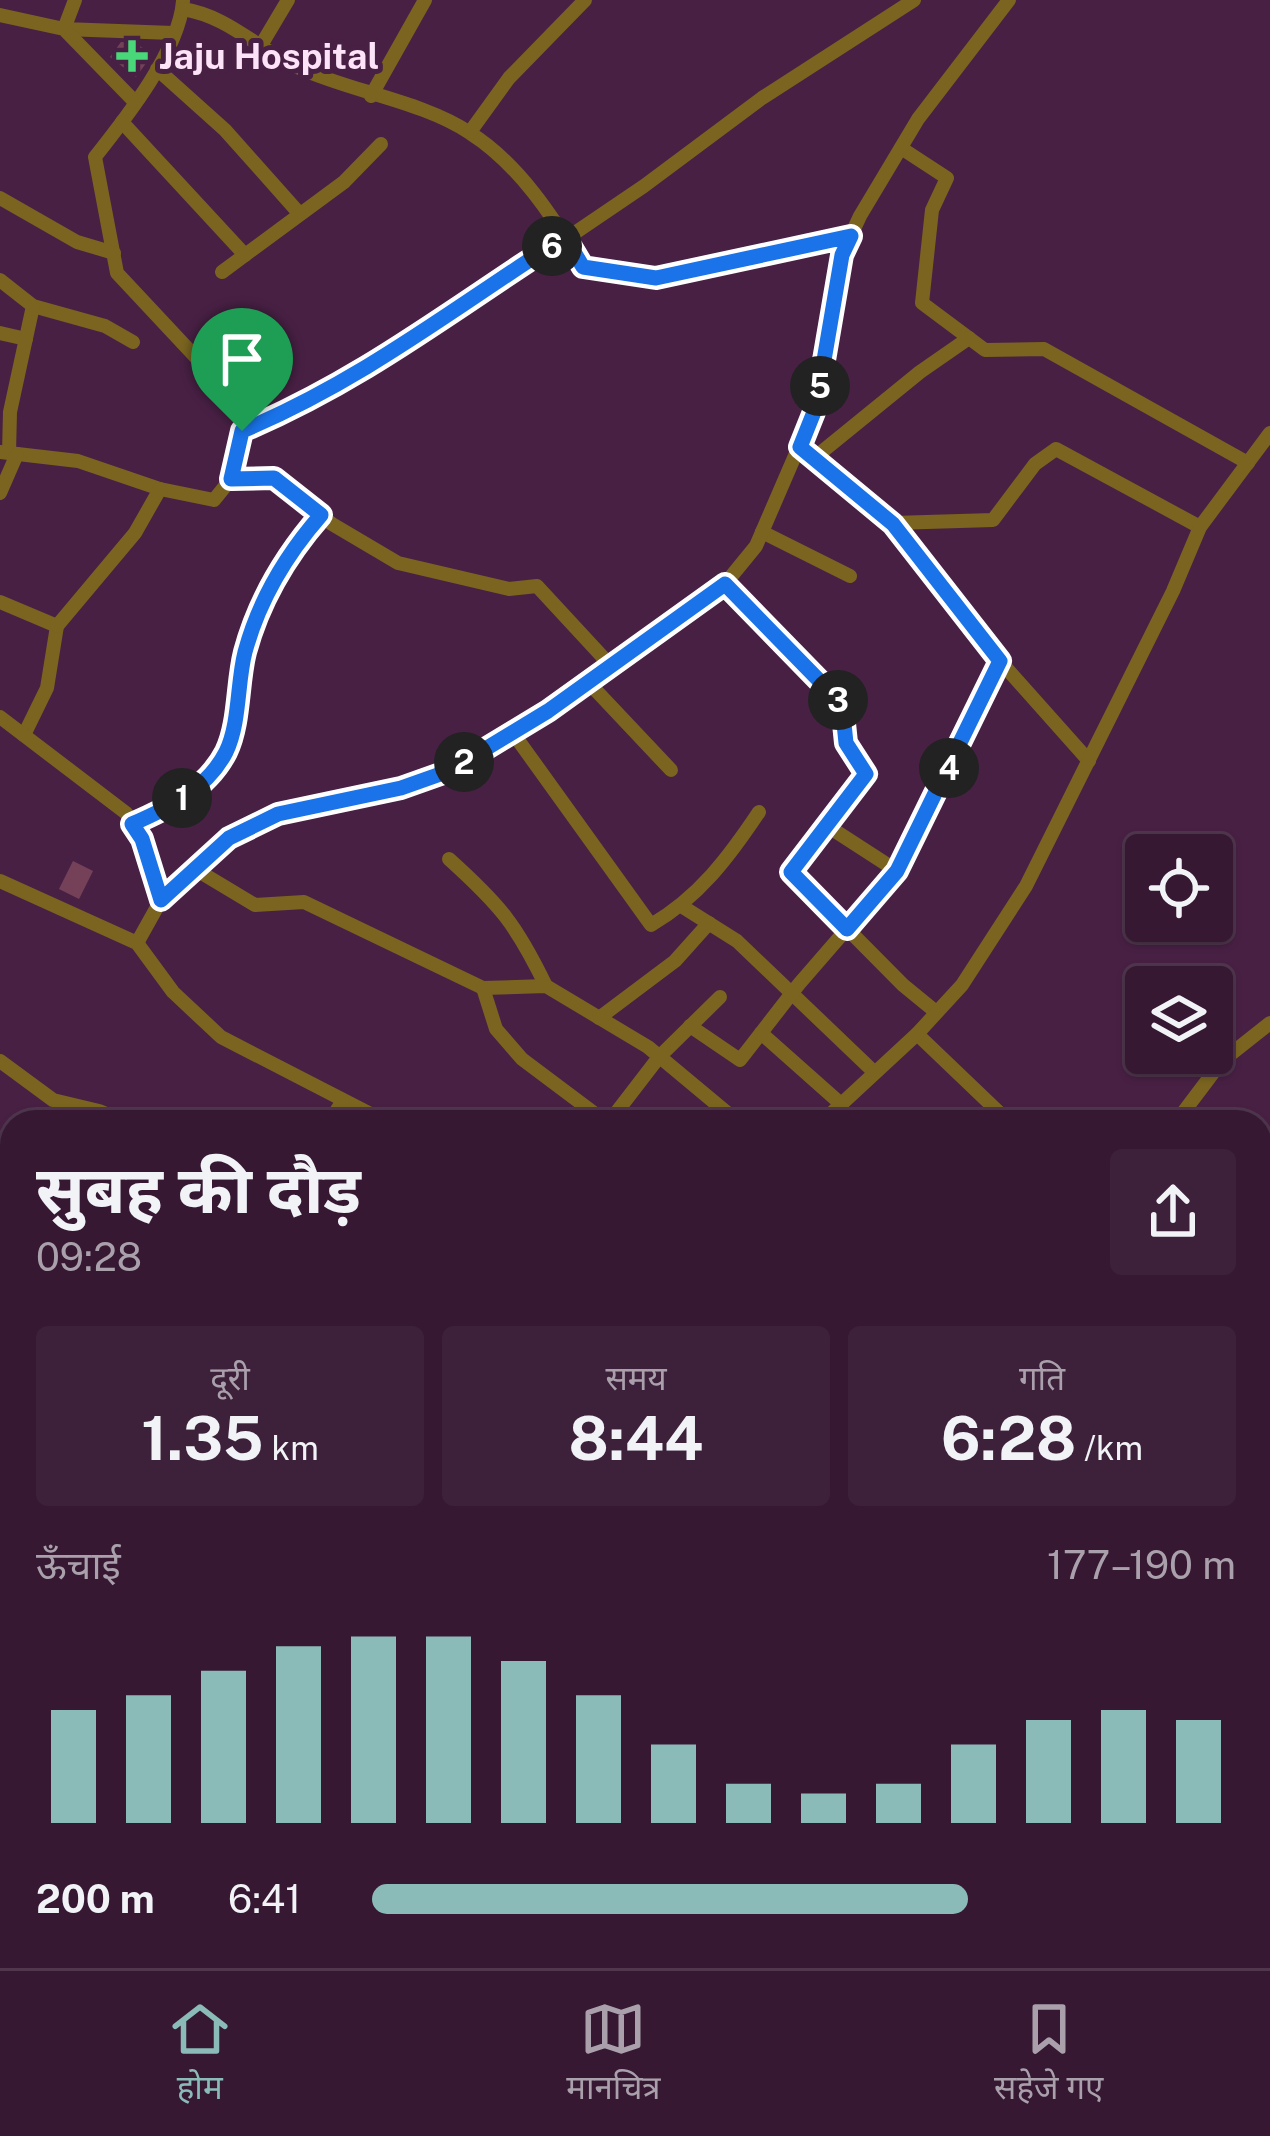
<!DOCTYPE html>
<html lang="hi">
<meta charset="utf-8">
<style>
body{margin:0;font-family:"Public Sans","Noto Sans Devanagari",sans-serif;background:#3d213b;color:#f1f3f6;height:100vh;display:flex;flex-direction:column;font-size:45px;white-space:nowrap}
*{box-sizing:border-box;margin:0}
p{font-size:39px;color:#aaa0ac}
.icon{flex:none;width:66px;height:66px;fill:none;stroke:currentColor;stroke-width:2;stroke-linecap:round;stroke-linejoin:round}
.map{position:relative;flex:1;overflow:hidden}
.side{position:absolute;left:0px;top:1110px;width:1272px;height:858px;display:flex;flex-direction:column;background:#361833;border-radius:36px 36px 0 0;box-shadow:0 3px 9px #0004,0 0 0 3px #50374e}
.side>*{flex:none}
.fabs{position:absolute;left:1125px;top:834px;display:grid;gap:24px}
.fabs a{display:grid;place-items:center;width:108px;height:108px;border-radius:12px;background:#361833;box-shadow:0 3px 9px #0004,0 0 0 3px #50374e;font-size:60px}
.pin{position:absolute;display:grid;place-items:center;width:102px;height:102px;color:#fff;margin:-123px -51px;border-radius:50% 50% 50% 0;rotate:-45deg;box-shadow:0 0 12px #0007}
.pin .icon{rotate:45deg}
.km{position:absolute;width:60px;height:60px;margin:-30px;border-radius:50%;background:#222;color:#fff;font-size:33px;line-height:60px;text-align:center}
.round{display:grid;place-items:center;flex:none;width:126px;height:126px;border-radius:12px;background:#3d213b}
.head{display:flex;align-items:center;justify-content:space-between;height:204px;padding:0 36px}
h1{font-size:66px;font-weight:700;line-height:90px}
.metrics{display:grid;grid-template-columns:repeat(3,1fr);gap:18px;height:204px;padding:12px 36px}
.metrics div{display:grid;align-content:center;border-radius:12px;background:#3d213b;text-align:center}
.metrics b{font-size:60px;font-weight:700}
.metrics small{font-size:33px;font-weight:400}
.metrics p{font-size:33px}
.chart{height:336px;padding:24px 36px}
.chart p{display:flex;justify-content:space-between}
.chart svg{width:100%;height:216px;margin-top:12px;stroke:#8bbbb9;stroke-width:6}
ul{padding:0 36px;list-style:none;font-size:39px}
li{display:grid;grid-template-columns:192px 144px 1fr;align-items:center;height:90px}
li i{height:30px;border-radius:15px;background:#8bbbb9}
.tabs{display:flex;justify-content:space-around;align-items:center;height:168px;border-top:3px solid #50374e;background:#361833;font-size:33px;color:#aaa0ac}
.tabs a{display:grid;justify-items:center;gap:6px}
.tabs .current{color:#8bbbb9}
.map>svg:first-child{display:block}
.building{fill:#754159}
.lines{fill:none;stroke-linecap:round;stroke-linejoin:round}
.minor{stroke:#7a6420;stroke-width:14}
.route-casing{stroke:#fff;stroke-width:24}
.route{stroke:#1a73e8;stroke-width:15}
.poi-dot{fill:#48d779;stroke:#482044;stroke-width:4.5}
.labels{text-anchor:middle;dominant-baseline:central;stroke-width:10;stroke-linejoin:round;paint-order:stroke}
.poi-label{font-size:36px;font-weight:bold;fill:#fce3f8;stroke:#482044;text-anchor:start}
</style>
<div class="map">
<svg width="1270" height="1968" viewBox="0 0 1270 1968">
<rect width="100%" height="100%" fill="#482044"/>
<g class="building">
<path d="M121,42L136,43L152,55L136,77L110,57Z"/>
<path d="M73,861L93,871L79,899L59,889Z"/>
</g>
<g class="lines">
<g class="minor">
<path d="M75,0L64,29L173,33"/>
<path d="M183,1C179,51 126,118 95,157L117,273L247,412L231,479"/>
<path d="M183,9C230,17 254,47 297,67C351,92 422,101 470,133C519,164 554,218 583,267L656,278L851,236"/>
<path d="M0,15L64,29L135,102"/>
<path d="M260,47L288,0"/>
<path d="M157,69L225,130L298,212"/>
<path d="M371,96L425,0"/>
<path d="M122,122L245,255"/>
<path d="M470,132L509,78L585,0"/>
<path d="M901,148L947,178L932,210L922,303L985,350L1044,349L1248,463"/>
<path d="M0,198L77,242L114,253"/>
<path d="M222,272L344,182L381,144"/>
<path d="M0,280L33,306L105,326L133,342"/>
<path d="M0,333L26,339"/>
<path d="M242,431L310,402L436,327L644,186L762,98L914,0"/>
<path d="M800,447L893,523L1000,661L1089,761"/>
<path d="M0,452L78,461L160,489L214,500L231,479L274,478L332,524L398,563L509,589L537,586L611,666"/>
<path d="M9,453L10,412L33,306"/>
<path d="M813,459L920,372L969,338"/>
<path d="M0,493L17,454"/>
<path d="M893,523L993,520L1035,464L1056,449L1200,527"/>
<path d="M762,532L850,576"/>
<path d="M725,584L842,704L846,743L866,774L791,872L903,985L936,1012"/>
<path d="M0,602L57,626L47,688L24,735"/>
<path d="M57,626L135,533L160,489"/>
<path d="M588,682L671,770"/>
<path d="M0,717L126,813L142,839L161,900"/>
<path d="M513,733L651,925C699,897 729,857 759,812"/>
<path d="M132,824C179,804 224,779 233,725C237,701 238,676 245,652C259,600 286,555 321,515"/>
<path d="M829,827L897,871"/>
<path d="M449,859C500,905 516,924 546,986"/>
<path d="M195,869L255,905L304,902L483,988L546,986L648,1047L738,1122"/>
<path d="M0,881L137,943L173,992L221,1037L386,1122"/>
<path d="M683,907L737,941L874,1072"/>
<path d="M137,943L161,900L229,838L278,813L401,789L449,771L548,711L725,584L756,546L816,407L842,255L860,216L918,119L1009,0"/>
<path d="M483,988L496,1029L522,1059L606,1122"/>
<path d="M599,1018L675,961L709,923"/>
<path d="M690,1026L740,1060L799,984L897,871L1000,661"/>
<path d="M761,1033L841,1104"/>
<path d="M917,1034L1009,1122"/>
<path d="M0,1061L53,1100L99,1111L125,1122"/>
<path d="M329,1122L343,1101"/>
<path d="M609,1122L659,1057L720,997"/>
<path d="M822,1122L917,1034L962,985L1026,886L1173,591L1200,527L1270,433"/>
<path d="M1176,1122L1222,1061L1270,1023"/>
<path d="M1260,1291H1270"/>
<path d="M0,1461L12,1483"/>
<path d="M1260,1475L1270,1480"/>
<path d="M1260,1548L1270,1513"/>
<path d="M0,1599L12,1569"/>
<path d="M1260,1730L1270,1734"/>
<path d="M0,1793L12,1819"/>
<path d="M1260,1810L1270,1795"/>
<path d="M1260,1897L1270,1903"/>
<path d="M101,1956L121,1968"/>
<path d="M655,1956V1963L663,1968"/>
<path d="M807,1956L830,1968"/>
<path d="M992,1956L1012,1968"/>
<path d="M1194,1956L1211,1968"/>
<path d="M302,1968L311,1956"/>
<path d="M394,1968L402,1956"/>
<path d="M555,1968L559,1956"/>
<path d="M732,1968L738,1956"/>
<path d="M1149,1968L1157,1956"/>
</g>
</g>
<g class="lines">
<defs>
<path id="route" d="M851,236L842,255L816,407L800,447L893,524L1000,661L897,871L847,929L791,872L866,774L846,743L842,704L725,584L548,711L449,771L401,788L278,814L229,838L161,900L142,839L132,824C169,808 207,789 226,752C240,723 237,683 245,652C259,600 286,555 321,515L274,478L231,479L242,431C365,379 455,307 565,237L583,267L656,278Z"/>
</defs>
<use href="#route" class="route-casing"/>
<use href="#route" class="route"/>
</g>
<path class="poi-dot" d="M126 38h12v12h12v12h-12v12h-12v-12h-12v-12h12z"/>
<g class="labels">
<g class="poi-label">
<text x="159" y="56">Jaju Hospital</text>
</g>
</g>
</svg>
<div class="fabs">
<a><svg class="icon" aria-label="locate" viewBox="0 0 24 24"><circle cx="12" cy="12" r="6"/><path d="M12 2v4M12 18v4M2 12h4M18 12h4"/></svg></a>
<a><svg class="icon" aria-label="layers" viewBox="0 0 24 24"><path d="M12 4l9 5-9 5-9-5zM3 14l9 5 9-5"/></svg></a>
</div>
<div class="pin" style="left:242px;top:431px;background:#1e9e55"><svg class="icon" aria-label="arrive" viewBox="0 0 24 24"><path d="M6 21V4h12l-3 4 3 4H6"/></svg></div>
<b class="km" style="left:182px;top:798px">1</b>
<b class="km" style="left:464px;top:762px">2</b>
<b class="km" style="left:838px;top:700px">3</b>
<b class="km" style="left:949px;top:768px">4</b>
<b class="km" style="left:820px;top:386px">5</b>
<b class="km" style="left:552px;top:246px">6</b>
<section class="side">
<div class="head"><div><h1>सुबह की दौड़</h1><p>09:28</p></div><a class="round"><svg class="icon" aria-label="share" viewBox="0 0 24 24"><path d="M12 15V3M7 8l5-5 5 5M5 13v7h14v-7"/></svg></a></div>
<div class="metrics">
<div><p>दूरी</p><b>1.35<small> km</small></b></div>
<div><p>समय</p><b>8:44</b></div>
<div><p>गति</p><b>6:28<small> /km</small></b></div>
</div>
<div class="chart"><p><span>ऊँचाई</span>177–190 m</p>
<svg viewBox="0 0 160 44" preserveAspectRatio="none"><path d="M5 44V21M15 44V18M25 44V13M35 44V8M45 44V6M55 44V6M65 44V11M75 44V18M85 44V28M95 44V36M105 44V38M115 44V36M125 44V28M135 44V23M145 44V21M155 44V23"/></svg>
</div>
<ul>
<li><b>200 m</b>6:41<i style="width:69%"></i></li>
</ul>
</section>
</div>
<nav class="tabs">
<a class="current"><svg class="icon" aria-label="home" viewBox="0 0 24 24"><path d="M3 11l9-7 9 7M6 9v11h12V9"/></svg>होम</a>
<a><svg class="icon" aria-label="map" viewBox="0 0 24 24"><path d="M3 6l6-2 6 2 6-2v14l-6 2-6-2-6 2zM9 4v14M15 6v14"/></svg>मानचित्र</a>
<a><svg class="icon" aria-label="saved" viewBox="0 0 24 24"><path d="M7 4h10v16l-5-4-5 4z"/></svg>सहेजे गए</a>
</nav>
